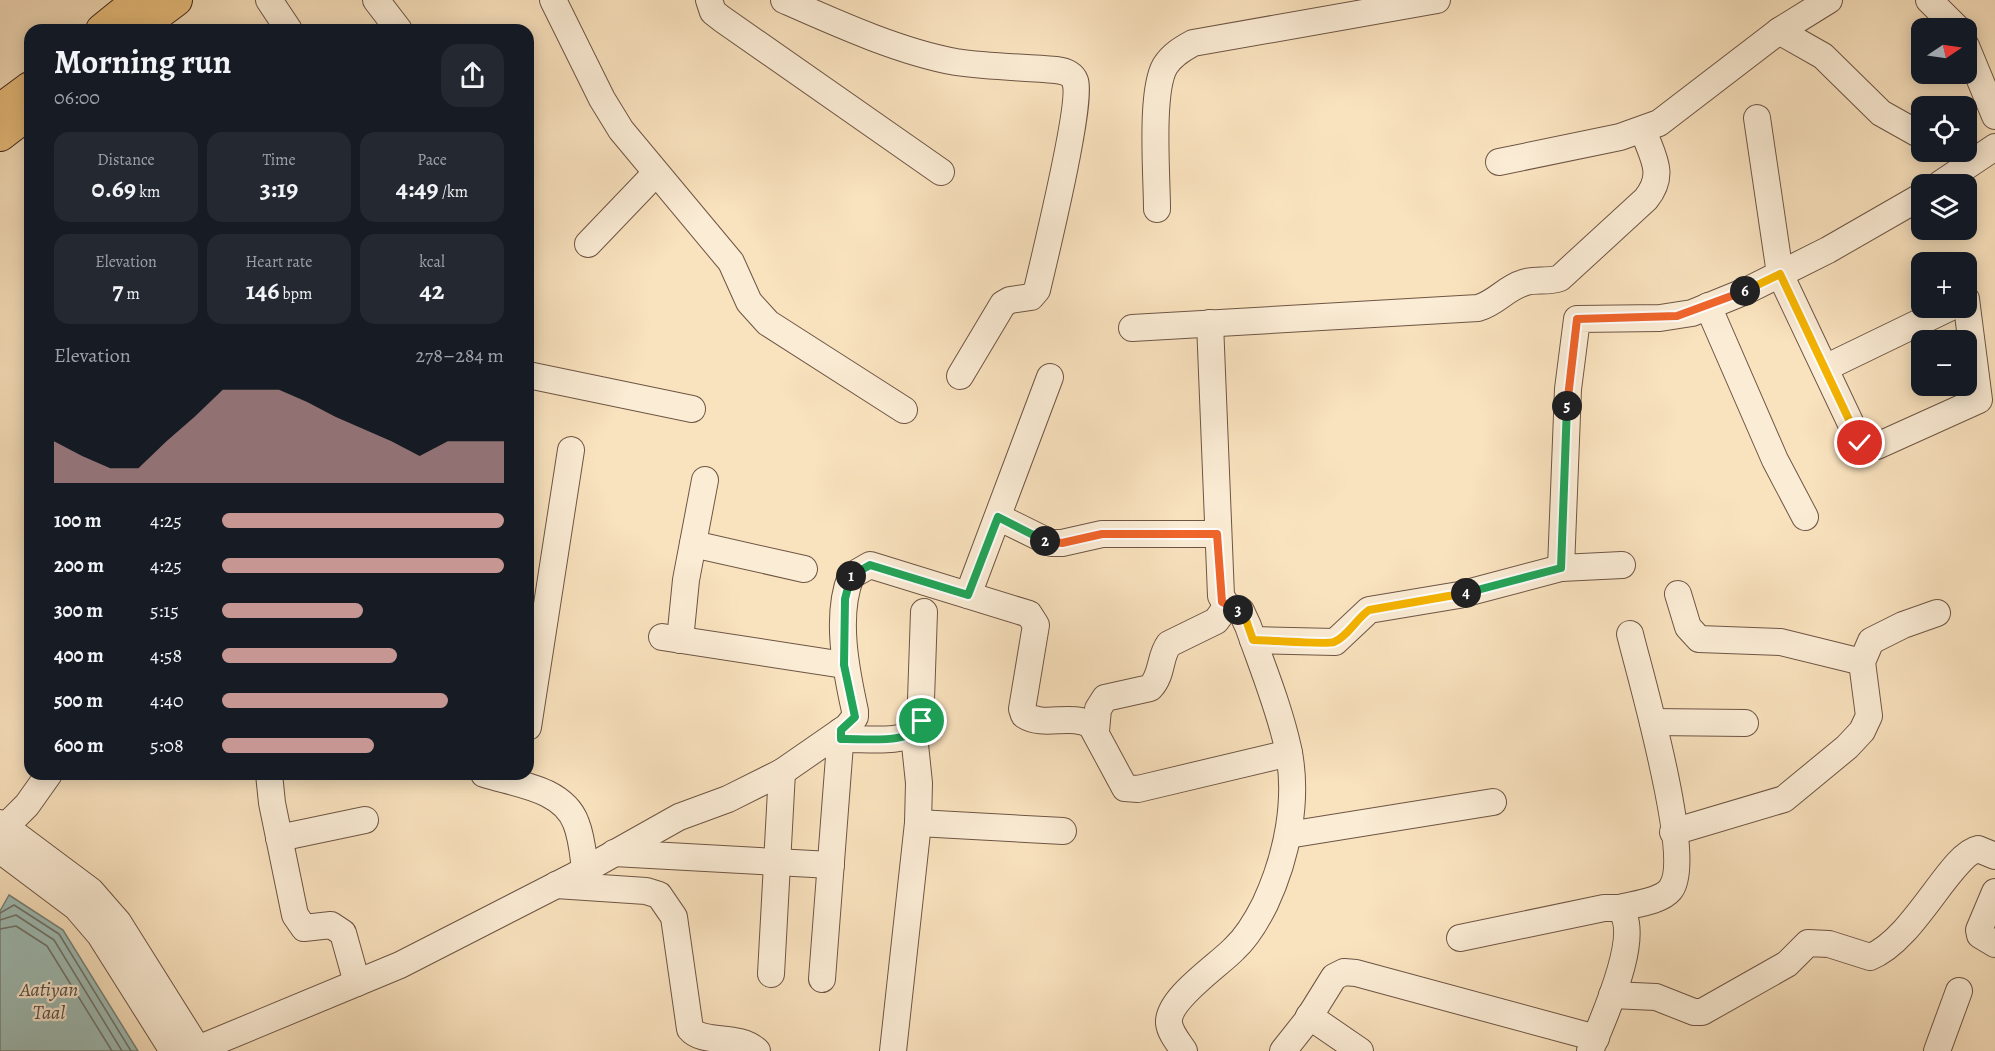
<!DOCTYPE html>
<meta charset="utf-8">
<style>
body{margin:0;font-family:Alegreya,serif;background:#242831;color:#f1f3f6;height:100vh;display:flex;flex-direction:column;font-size:22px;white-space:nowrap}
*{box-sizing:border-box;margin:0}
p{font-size:20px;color:#9ea1a6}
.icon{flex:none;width:33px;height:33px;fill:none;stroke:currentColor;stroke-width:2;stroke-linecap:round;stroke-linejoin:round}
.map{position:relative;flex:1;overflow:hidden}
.sheet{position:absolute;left:24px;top:24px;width:510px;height:756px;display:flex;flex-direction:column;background:#171b24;border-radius:18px;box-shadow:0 3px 15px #0003}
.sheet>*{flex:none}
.needle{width:39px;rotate:77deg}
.buttons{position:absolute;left:1911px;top:18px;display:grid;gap:12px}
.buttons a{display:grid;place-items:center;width:66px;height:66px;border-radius:12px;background:#171b24;box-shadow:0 3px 15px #0003;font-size:30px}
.pin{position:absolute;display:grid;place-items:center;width:51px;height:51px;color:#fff;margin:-26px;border:3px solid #fff;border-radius:50%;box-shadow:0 2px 6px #0007}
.km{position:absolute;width:30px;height:30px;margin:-15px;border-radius:50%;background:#222;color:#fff;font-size:16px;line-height:30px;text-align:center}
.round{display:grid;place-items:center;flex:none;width:63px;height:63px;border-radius:18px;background:#242831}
.headline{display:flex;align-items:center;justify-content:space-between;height:102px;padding:0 30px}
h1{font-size:33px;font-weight:700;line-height:45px}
.metrics{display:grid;grid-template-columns:repeat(3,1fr);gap:9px;height:102px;padding:6px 30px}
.metrics div{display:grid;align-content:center;border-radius:15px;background:#242831;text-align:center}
.metrics b{font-size:26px;font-weight:700}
.metrics small{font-size:16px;font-weight:400}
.metrics p{font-size:16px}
.chart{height:168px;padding:12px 30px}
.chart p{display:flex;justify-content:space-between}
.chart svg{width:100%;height:108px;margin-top:6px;fill:#c59692;opacity:.7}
ul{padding:0 30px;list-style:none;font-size:20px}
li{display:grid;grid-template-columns:96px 72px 1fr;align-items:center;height:45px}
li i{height:15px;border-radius:8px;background:#c59692}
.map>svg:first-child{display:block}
.water{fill:#9ebdb6;stroke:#788178;stroke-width:1.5}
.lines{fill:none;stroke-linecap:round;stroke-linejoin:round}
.shore{stroke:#6f7269;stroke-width:1.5}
.minor-casing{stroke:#6e5544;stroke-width:28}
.major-casing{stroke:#40261c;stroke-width:34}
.minor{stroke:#fbecd5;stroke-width:26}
.major{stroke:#ecc17f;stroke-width:32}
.split-1-casing{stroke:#fff;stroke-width:12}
.split-2-casing{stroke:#fff;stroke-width:12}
.split-3-casing{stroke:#fff;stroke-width:12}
.split-4-casing{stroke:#fff;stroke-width:12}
.split-5-casing{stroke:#fff;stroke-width:12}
.split-6-casing{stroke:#fff;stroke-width:12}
.split-7-casing{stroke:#fff;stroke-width:12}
.split-1{stroke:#22a559;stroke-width:8}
.split-2{stroke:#22a559;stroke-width:8}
.split-3{stroke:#f0652b;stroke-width:8}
.split-4{stroke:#f5b400;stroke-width:8}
.split-5{stroke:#22a559;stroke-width:8}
.split-6{stroke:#f0652b;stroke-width:8}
.split-7{stroke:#f5b400;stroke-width:8}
.labels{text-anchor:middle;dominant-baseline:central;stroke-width:4.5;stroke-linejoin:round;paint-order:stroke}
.water-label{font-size:20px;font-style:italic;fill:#584c42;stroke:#fbecd5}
</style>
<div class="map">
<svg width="1995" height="1051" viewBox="0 0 1995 1051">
<rect width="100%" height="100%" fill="#f9e2be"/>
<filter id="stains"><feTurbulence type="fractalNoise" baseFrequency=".00333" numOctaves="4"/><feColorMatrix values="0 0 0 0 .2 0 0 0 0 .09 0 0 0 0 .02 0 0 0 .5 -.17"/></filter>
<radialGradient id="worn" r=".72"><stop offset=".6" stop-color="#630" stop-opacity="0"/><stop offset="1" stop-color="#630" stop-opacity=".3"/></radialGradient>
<path class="water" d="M9,895L63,930L138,1051H0V911Z"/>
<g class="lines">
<g class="shore">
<path d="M0,913L14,905L59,934L131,1051"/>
<path d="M0,920L16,915L54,940L122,1051"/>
<path d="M0,929L16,926L47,946L112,1051"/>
</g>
<defs>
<g id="minor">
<path d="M269,0L289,30"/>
<path d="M376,0L399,30"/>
<path d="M553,0L602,99L621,130L731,262L749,302L768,323L904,410"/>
<path d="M709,0L713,12L722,19L941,172"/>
<path d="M784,0C836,23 900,52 956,62C989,67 1023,67 1056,70C1064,71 1072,73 1075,81C1083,101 1044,260 1037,290L1031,297L1010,300L1003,304L960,376"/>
<path d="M1829,0L1779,31L1823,56L1881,113L1922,136"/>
<path d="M1929,0L1957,28"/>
<path d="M1966,46L1995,116"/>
<path d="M1757,118L1780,274L1860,443L1867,447L1877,446L1979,400L1966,299"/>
<path d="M1499,162L1620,137L1659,123L1779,31"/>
<path d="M1940,184L1995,147"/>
<path d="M1157,209C1157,177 1150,92 1165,66C1172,55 1182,49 1193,43L1437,0"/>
<path d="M588,244L655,174"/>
<path d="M1708,306L1775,460L1805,517"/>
<path d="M1132,328L1478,308C1496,303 1506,288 1523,283C1535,278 1547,283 1560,278L1646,199C1666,174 1653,158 1643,130"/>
<path d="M1825,368L1949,308"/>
<path d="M528,375L692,409"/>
<path d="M998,517L1051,543H1062L1102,534H1217"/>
<path d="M693,544L804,569"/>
<path d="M1561,568L1568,389L1577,319L1660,318L1692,313L1746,291L1828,250L1922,196"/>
<path d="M1678,594L1688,627L1699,639L1781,642L1862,662"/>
<path d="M968,595L1050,377"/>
<path d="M662,637L844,665"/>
<path d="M680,640L686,580L705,480"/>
<path d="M1253,640L1335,642L1369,610L1459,595L1561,568L1622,565"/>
<path d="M1653,722L1745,723"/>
<path d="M528,727L571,450"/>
<path d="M1096,731L1098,709L1105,698L1150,688C1163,675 1159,657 1169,644L1216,621L1227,606"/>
<path d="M841,739C864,738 903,745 920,729L924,612"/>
<path d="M269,774L272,803L295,915L304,928L331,925L343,933L357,983"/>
<path d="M484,774C515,784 563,788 576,823C582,838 583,854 585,869"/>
<path d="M0,823L91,891L118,922L199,1051"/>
<path d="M918,823L1063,831"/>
<path d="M0,832L27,805L49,774"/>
<path d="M1673,832L1784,799L1847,747L1862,731L1869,716L1862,662L1871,641L1903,625L1937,613"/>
<path d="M1288,835L1493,802"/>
<path d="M279,838L365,820"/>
<path d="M0,850L76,907L100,935L173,1051"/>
<path d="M614,853L831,865"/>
<path d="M556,885L646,891L659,895L674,917L690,1029C703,1045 738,1033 757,1051"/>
<path d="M1995,892L1979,930L1980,935L1995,944"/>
<path d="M1619,908C1633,904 1660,902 1670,890C1695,861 1640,675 1630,634"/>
<path d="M1460,938L1604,908H1619C1644,933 1602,1021 1590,1051"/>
<path d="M771,974L782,772"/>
<path d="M822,979L841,731"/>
<path d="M1612,995L1656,997L1694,1012H1702L1787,964L1808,943L1829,944L1870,957C1914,940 1951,854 1978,849L1995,856"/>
<path d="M1309,1016L1360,1051"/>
<path d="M193,1051L400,965L574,876L679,817L728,799L782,772L847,727L855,717V711C846,670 835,616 851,576L870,565L1029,614L1036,625L1022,709L1024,715C1044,728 1071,713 1091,725L1125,788L1138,789L1289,753"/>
<path d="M893,1051L918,823L919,783L914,735"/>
<path d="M1184,1051C1179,1043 1170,1033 1169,1023C1167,999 1219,965 1234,949C1247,937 1257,920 1265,904C1287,857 1299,799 1288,748C1279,707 1262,666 1248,626L1241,611L1227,606L1221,596L1210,323"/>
<path d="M1283,1051L1306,1022L1334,977L1344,972L1356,973L1596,1038"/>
<path d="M1937,1051L1959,991"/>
</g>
<g id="major">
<path d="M102,30L139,0"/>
<path d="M136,30L176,0"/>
<path d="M0,110L30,88"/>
<path d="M0,135L30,112"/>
</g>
</defs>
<use href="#minor" class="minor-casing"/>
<use href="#major" class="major-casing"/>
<use href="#minor" class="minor"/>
<use href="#major" class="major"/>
</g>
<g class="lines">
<defs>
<path id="split-1" d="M851,576L845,599L844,665L855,717L841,730V739C863,738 916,746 922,721"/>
<path id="split-2" d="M851,576L870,565L968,595L998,517L1045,541"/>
<path id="split-3" d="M1045,541L1062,543L1102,534H1217L1222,602L1238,610"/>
<path id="split-4" d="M1238,610L1245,617L1253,640C1266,640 1327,645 1334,642C1347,637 1357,618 1369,610L1466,593"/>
<path id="split-5" d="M1466,593L1561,568L1567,406"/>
<path id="split-6" d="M1567,406L1577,319L1677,316L1745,291"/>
<path id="split-7" d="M1745,291L1780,274L1860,443"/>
</defs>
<use href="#split-1" class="split-1-casing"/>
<use href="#split-2" class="split-2-casing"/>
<use href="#split-3" class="split-3-casing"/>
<use href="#split-4" class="split-4-casing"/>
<use href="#split-5" class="split-5-casing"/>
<use href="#split-6" class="split-6-casing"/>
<use href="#split-7" class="split-7-casing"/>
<use href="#split-1" class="split-1"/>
<use href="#split-2" class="split-2"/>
<use href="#split-3" class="split-3"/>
<use href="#split-4" class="split-4"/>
<use href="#split-5" class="split-5"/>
<use href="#split-6" class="split-6"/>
<use href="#split-7" class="split-7"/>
</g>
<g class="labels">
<g class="water-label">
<text x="49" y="989">Aatiyan<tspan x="49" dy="23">Taal</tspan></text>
</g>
</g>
<rect width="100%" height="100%" filter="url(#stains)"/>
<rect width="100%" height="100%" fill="url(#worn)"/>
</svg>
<div class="buttons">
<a><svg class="needle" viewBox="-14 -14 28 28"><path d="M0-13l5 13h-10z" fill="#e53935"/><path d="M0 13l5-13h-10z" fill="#9ea1a6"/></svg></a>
<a><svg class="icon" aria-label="locate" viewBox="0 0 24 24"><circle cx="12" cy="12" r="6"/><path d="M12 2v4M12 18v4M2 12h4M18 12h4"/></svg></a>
<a><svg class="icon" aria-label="layers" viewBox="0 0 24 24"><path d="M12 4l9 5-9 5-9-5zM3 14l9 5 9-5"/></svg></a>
<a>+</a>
<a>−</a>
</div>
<div class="pin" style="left:922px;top:721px;background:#1e9e55"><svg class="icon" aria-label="arrive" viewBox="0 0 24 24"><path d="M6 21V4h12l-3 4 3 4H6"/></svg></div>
<div class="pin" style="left:1860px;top:443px;background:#d93025"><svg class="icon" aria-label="check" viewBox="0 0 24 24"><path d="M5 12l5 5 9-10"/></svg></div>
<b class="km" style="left:851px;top:576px">1</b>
<b class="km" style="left:1045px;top:541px">2</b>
<b class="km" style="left:1238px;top:610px">3</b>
<b class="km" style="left:1466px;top:593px">4</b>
<b class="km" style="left:1567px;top:406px">5</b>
<b class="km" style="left:1745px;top:291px">6</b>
<section class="sheet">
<div class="headline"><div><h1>Morning run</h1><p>06:00</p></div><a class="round"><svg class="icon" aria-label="share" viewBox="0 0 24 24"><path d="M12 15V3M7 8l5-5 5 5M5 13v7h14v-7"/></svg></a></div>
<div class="metrics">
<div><p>Distance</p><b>0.69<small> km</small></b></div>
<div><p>Time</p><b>3:19</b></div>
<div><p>Pace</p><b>4:49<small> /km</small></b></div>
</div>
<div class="metrics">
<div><p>Elevation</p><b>7<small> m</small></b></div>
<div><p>Heart rate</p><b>146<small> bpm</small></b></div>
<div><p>kcal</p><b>42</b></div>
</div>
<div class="chart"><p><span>Elevation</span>278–284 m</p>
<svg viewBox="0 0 160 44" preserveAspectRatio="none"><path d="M0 44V27L10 33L20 38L30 38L40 27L50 17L60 6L70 6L80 6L90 11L100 17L110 22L120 27L130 33L140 27L150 27L160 27V44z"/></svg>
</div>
<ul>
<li><b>100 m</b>4:25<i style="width:100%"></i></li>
<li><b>200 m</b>4:25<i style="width:100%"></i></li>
<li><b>300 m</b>5:15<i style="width:50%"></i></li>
<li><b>400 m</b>4:58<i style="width:62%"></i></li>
<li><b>500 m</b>4:40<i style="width:80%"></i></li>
<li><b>600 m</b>5:08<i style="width:54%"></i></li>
</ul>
</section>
</div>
